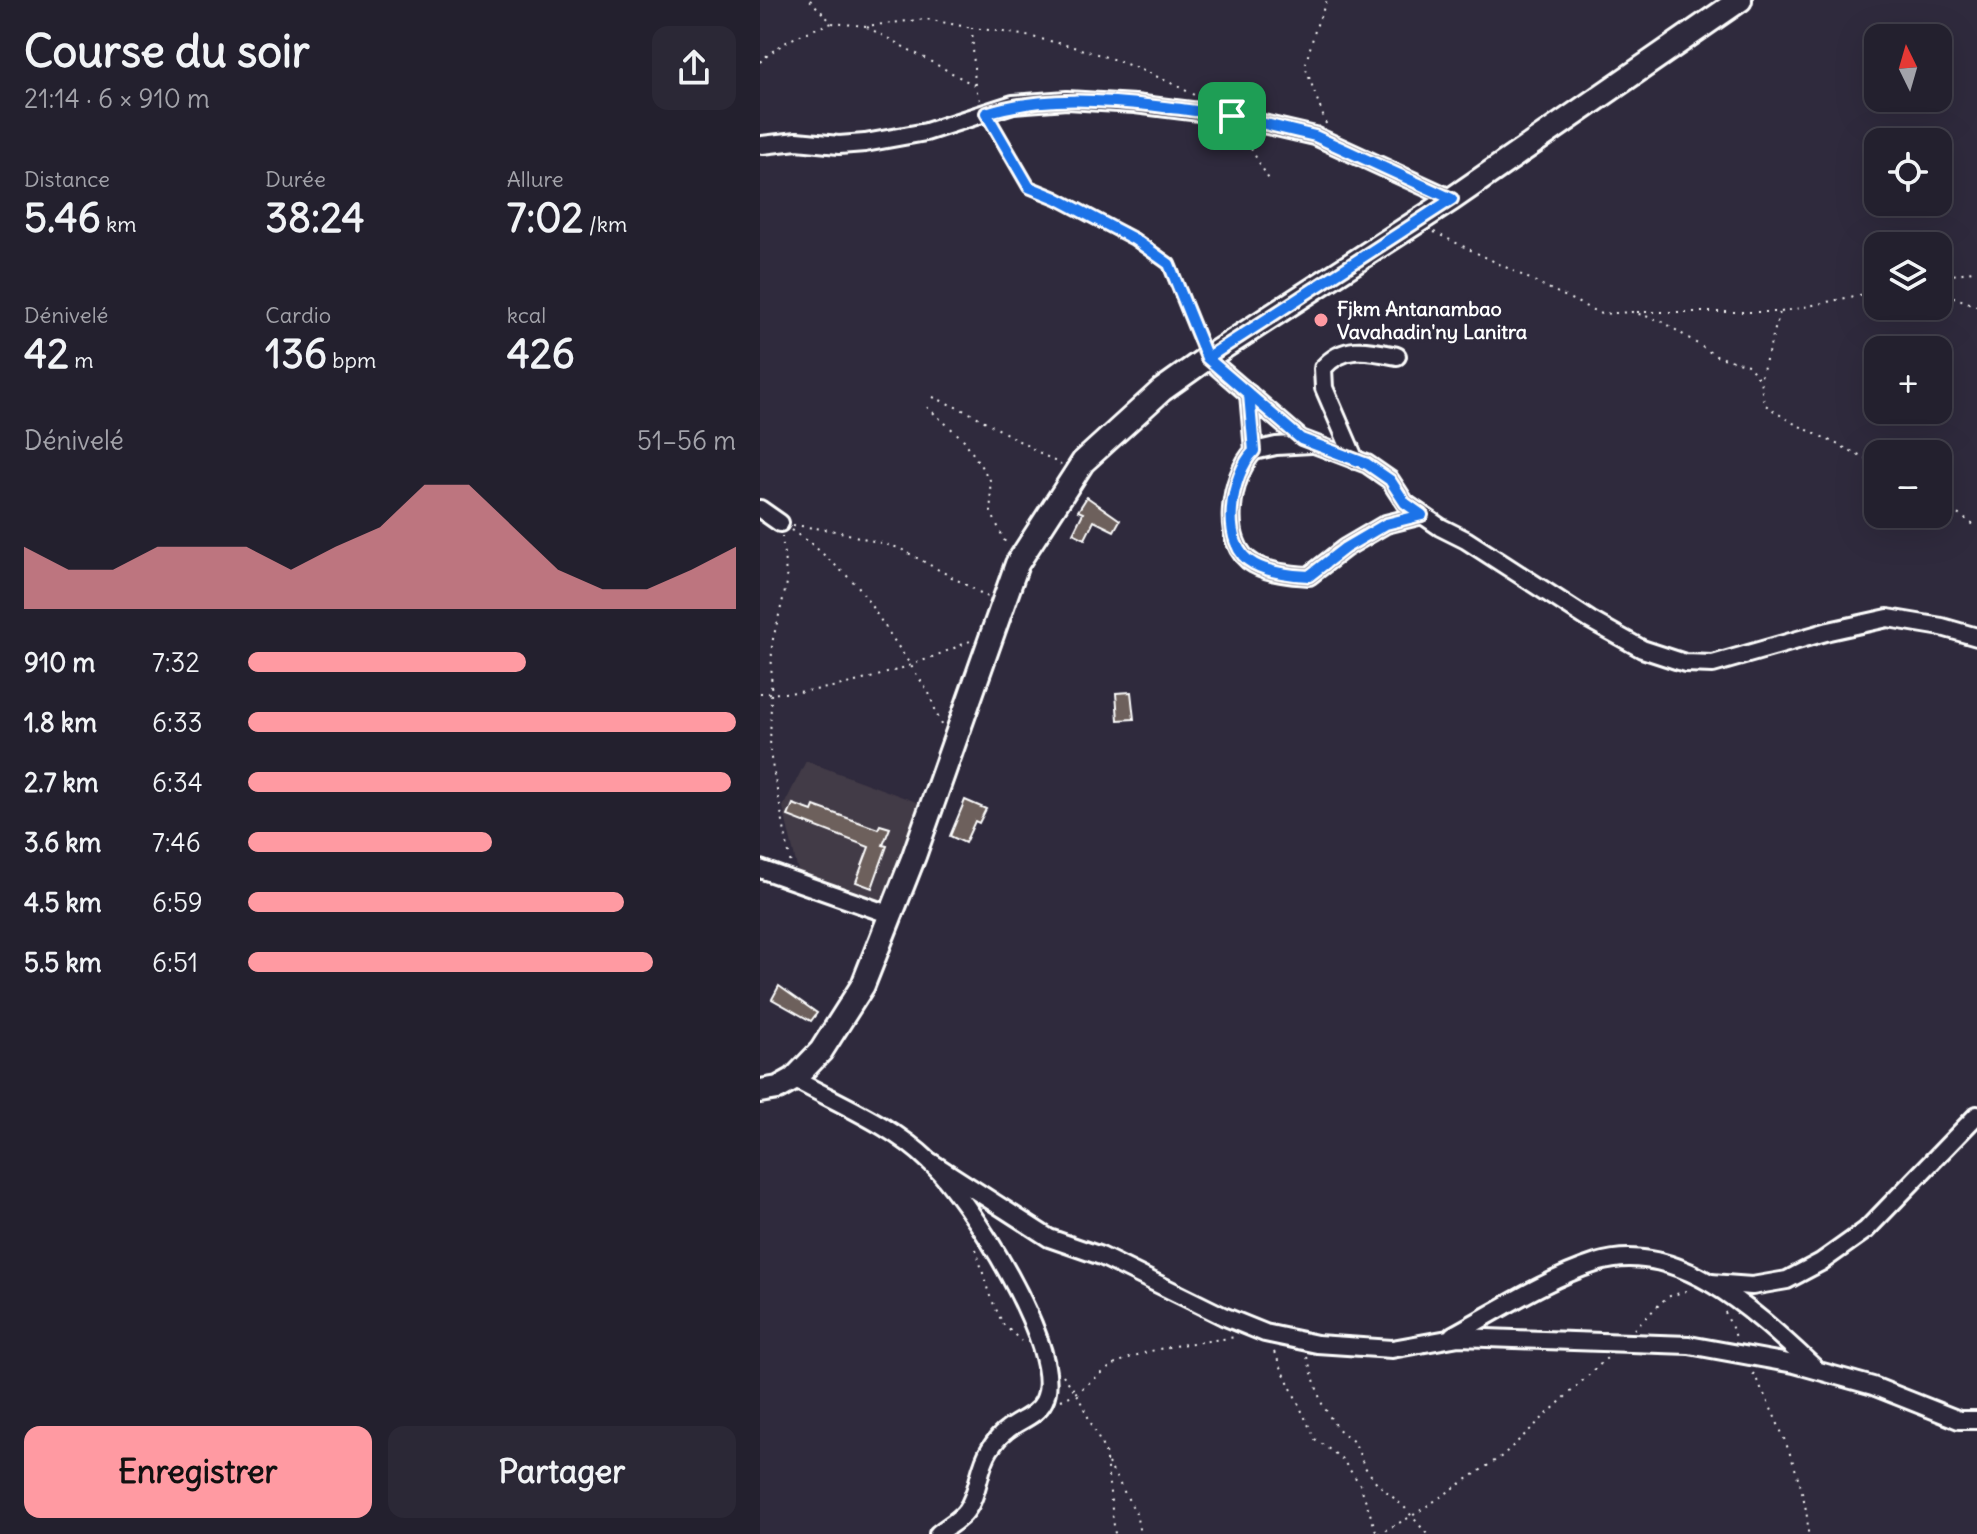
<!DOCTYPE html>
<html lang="fr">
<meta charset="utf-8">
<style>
body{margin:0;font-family:Delius,sans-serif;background:#2b2836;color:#f1f3f6;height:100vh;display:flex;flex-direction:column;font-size:30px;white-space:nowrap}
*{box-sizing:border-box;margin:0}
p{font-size:26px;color:#a3a3aa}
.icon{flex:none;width:44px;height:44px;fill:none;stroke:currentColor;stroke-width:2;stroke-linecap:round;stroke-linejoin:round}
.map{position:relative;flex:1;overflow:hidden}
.sheet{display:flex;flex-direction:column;background:#23202e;width:760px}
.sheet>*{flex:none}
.needle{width:52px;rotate:355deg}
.fabs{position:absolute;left:1104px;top:24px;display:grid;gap:16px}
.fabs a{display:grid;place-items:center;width:88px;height:88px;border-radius:16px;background:#23202e;box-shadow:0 8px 32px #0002,0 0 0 2px #403e4a;font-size:40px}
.pin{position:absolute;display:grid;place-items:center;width:68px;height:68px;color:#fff;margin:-34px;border-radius:16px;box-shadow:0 4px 12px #0006}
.round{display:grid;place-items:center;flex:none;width:84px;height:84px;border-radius:16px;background:#2b2836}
.overview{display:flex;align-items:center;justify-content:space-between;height:136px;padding:0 24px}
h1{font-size:44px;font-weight:700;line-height:60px}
.metrics{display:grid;grid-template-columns:repeat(3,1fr);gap:12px;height:136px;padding:8px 24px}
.metrics div{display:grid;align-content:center}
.metrics b{font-size:40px;font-weight:700}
.metrics small{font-size:22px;font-weight:400}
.metrics p{font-size:22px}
.chart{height:224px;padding:16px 24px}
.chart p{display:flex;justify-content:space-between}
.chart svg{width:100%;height:144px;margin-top:8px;fill:#ff9aa2;opacity:.7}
.cta{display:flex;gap:16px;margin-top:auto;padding:16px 24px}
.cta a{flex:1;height:92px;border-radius:16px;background:#ff9aa2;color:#111;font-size:32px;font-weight:700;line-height:92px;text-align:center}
.cta a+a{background:#2b2836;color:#f1f3f6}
ul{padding:0 24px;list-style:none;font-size:26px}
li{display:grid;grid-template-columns:128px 96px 1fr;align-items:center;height:60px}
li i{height:20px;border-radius:10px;background:#ff9aa2}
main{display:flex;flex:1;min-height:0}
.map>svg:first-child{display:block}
.built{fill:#423a46}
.building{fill:#6d605c;stroke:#fff;stroke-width:2}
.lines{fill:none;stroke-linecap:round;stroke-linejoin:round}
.street-casing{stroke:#fff;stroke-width:22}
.secondary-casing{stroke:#fff;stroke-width:28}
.path{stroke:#fff;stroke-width:2;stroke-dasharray:2 6;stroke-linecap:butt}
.street{stroke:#2f2a3d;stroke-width:16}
.secondary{stroke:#2f2a3d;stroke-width:22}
.route-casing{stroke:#fff;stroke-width:16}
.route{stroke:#1a73e8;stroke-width:10}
.poi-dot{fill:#ff9aa2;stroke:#2f2a3d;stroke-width:3}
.labels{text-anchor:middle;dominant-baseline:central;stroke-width:6;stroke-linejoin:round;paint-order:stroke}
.poi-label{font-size:20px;font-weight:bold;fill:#fff;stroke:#2f2a3d;text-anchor:start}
</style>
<main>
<section class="sheet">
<div class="overview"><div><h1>Course du soir</h1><p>21:14 · 6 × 910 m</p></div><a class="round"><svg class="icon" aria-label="share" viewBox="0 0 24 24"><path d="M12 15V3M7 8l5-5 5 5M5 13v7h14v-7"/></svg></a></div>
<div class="metrics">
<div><p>Distance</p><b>5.46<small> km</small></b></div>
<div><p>Durée</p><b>38:24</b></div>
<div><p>Allure</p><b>7:02<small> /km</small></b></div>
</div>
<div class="metrics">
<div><p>Dénivelé</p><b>42<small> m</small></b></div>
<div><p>Cardio</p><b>136<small> bpm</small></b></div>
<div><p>kcal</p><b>426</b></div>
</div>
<div class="chart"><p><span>Dénivelé</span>51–56 m</p>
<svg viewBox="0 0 160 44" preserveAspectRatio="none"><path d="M0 44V25L10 32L20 32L30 25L40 25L50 25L60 32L70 25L80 19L90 6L100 6L110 19L120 32L130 38L140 38L150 32L160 25V44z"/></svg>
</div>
<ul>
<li><b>910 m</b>7:32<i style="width:57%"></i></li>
<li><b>1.8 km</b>6:33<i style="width:100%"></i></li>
<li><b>2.7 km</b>6:34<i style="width:99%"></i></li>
<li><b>3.6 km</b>7:46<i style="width:50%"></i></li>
<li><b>4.5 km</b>6:59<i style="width:77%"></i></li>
<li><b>5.5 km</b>6:51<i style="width:83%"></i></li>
</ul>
<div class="cta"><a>Enregistrer</a><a>Partager</a></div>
</section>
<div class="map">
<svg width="1217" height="1534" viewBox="0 0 1217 1534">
<rect width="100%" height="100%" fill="#2f2a3d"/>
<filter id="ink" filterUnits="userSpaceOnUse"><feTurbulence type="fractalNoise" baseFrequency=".0125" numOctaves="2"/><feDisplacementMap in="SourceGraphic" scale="16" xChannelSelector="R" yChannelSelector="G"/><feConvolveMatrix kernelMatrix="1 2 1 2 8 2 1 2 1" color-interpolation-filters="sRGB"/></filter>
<g filter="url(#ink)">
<path class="built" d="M46,761L159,803L126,907L39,876L23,807Z"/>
<g class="building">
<path d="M327,497L360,520L354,531L334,521L325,539L313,533L323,513L318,511Z"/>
<path d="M371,692L374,719L358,720L356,693Z"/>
<path d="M205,800L226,809L219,823L215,821L205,843L190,836Z"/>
<path d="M33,804L52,811L54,806L118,829L120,825L130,828L123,845L127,846L112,888L96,882L109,847L28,816Z"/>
<path d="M19,986L57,1013L51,1021L12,999Z"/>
</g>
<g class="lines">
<defs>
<g id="street">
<path d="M2,145L37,141L79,145L105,143L166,132L253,104L307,100L375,104L464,115L555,136L692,199"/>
<path d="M447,358L541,439L607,464L630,480L645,503L680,527L706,540L830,620L882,649L925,663L953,664L1069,631L1128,618L1182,627L1217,637"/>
<path d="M489,394L494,451C471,474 458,545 494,564C510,573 531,575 549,576L585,548L626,524L662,515"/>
<path d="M494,451L516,446L551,444"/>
<path d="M595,460L564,388L563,368C584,344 608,350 637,356"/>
<path d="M0,509L20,523"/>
<path d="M0,869L131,915"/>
<path d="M34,1079C79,1104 132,1125 169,1161C206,1195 308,1352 284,1401C276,1417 258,1420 246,1431C240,1435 234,1443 230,1449C218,1467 219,1494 206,1511C200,1520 186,1527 178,1534"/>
<path d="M171,1162L289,1238L341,1256L463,1316L505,1333L557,1344L632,1349L699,1337L929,1345L1034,1364L1113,1386L1199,1420H1217"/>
<path d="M951,1283L992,1286L1027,1280L1061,1262L1106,1230L1217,1115"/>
<path d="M693,1335C739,1310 786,1279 836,1263C919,1237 999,1316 1054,1367"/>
</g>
<path id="secondary" d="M0,1091L18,1088L34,1079L61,1051L103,985L154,856L257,564L323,462L402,390L447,358L692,199L980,0"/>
</defs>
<use href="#street" class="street-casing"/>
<use href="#secondary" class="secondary-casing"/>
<g class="path">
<path d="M50,0L72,23L106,26L166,19L212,28"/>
<path d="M107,27L214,85"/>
<path d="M0,62C21,42 44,32 72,23"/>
<path d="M220,100L215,86L212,28C285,35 369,59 434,95"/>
<path d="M566,124L545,66L556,27L567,0"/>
<path d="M234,127L269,187L296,198L374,239L409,264L441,342"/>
<path d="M483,135L511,183"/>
<path d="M674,232L841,314L872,312L902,321L956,356L988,365L1000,380L1004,404L1029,421L1118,464"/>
<path d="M1178,278L1217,270"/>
<path d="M1178,291L1217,306"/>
<path d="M877,312H1020L1000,380"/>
<path d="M1021,312L1118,291"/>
<path d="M173,397L214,415L301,465"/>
<path d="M167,407L204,440L230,480L231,512L247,546"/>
<path d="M1178,501L1217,527"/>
<path d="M33,525L77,531L139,548L228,597"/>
<path d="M31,530L53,545L98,586L169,693L181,725"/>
<path d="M22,536L27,583L12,643L10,753L31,865"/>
<path d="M0,693C70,696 148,669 210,641"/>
<path d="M216,1249L229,1294L243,1324L261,1341"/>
<path d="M965,1312L977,1339"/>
<path d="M874,1329L907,1297L929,1290"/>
<path d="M514,1352L555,1439L581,1458L600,1484L617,1534"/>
<path d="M547,1357L561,1402L576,1427L595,1443L604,1466L617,1483L645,1508L667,1534"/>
<path d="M993,1373C1015,1413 1049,1489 1048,1534"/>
<path d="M303,1375L317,1394L345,1452L355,1534"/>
<path d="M301,1400C325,1391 341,1369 364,1360C400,1345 438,1343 476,1337"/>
<path d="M348,1463L376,1513L380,1534"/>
<path d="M618,1534L652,1516L742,1456L848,1357"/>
</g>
<use href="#street" class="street"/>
<use href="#secondary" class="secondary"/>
</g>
</g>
<g class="lines" filter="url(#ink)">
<defs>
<path id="route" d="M472,116L555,136L692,199L447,358L541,439L607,464L630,480L645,503L662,515L626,524L585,548L549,576C531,575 510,573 494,564C458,546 471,474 494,451L489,394L447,358L409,264L374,239L296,198L269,187L226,113C284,95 344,100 404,107C427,110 450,112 472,116"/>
</defs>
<use href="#route" class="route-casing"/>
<use href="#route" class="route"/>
</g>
<circle class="poi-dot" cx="561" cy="320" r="8"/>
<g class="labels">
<g class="poi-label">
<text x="577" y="308">Fjkm Antanambao<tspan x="577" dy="23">Vavahadin'ny Lanitra</tspan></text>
</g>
</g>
</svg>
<div class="fabs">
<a><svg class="needle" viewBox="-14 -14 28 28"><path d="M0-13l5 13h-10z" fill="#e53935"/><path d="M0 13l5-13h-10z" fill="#a3a3aa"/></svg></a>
<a><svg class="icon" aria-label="locate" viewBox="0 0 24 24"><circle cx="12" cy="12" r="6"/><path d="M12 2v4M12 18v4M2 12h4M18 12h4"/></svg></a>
<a><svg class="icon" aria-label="layers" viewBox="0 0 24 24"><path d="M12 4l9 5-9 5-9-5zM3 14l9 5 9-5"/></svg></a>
<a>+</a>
<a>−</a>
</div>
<div class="pin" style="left:472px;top:116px;background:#1e9e55"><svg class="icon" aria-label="arrive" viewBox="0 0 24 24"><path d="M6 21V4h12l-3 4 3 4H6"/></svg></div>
</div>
</main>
